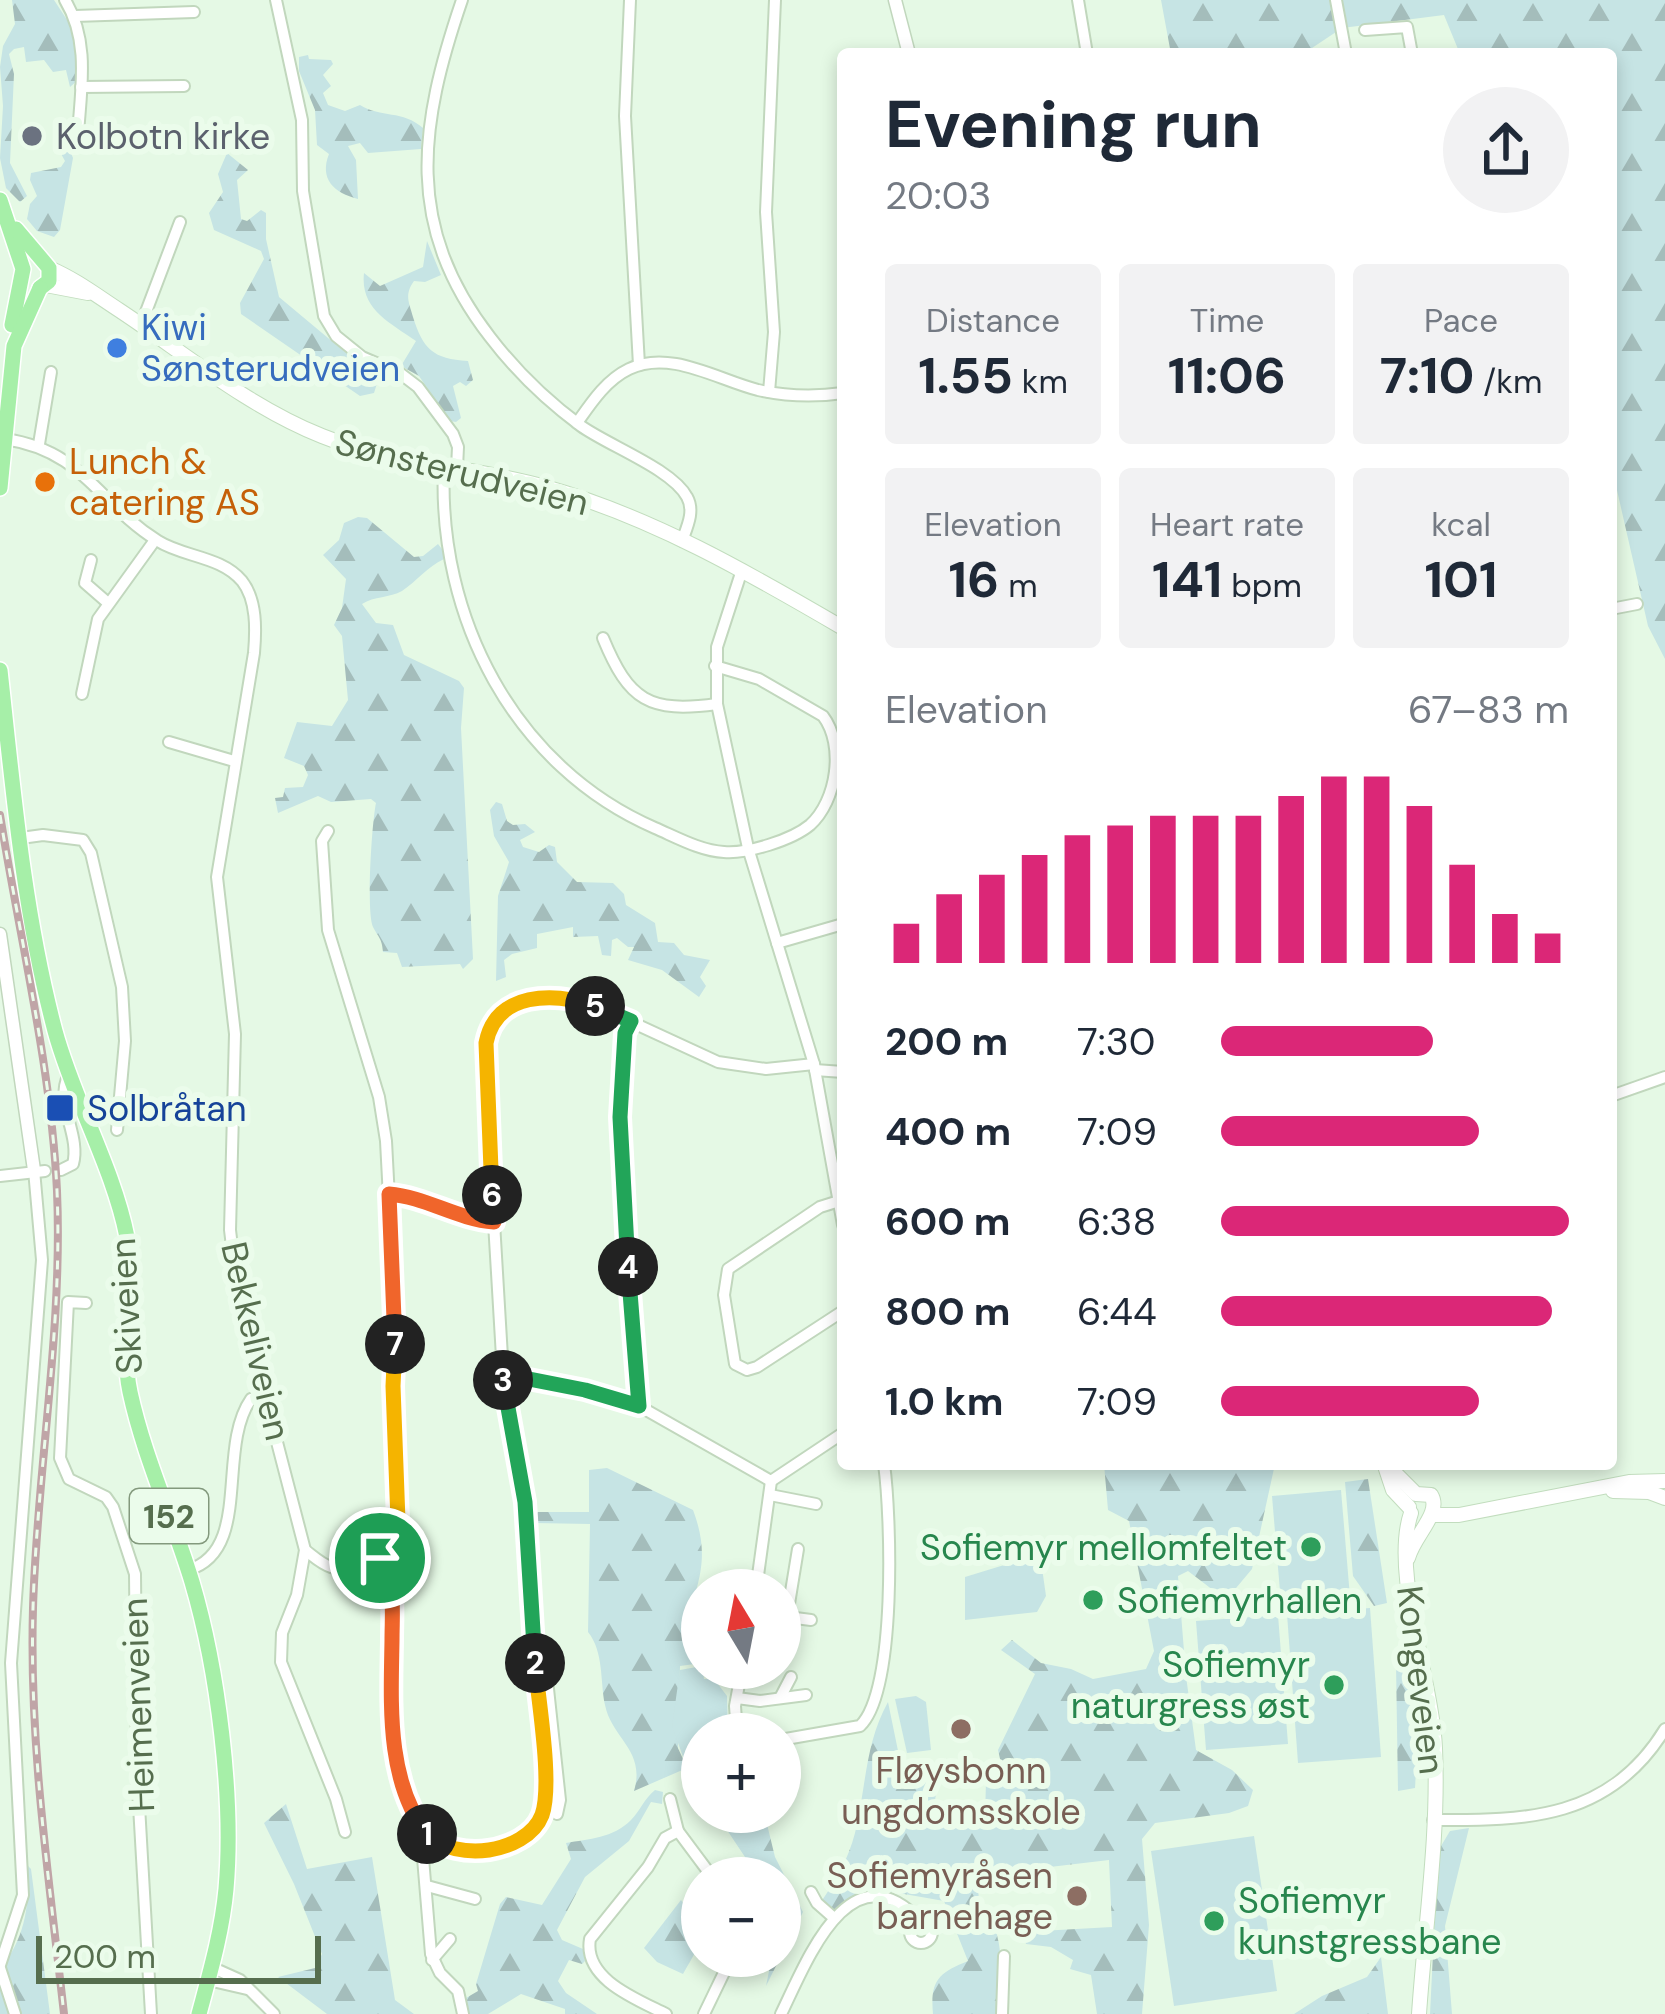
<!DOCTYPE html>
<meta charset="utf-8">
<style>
body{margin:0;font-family:"DM Sans",sans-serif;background:#f2f2f3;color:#1f2937;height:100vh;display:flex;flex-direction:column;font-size:45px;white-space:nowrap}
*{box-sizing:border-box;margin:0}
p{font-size:39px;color:#747a83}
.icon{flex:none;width:66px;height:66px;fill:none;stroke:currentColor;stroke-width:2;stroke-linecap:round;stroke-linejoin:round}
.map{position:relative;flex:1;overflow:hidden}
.panel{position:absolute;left:837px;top:48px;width:780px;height:1422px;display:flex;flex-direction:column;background:#fff;border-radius:12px;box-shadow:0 6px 18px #0003}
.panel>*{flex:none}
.needle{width:78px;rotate:350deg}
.tools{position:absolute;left:681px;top:1569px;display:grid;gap:24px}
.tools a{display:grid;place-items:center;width:120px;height:120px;border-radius:50%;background:#fff;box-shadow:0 6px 18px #0003;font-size:60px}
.scale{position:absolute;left:36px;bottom:30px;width:285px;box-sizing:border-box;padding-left:12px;border:6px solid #566e4e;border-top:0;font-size:33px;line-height:42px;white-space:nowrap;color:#566e4e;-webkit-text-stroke:9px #ebfceb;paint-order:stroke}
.pin{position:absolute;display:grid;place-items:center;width:102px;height:102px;color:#fff;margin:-51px;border:6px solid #fff;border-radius:50%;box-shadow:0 3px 12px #0007}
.km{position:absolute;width:60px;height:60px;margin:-30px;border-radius:50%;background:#222;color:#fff;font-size:33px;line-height:60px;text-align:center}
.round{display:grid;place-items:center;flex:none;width:126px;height:126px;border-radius:63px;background:#f2f2f3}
.head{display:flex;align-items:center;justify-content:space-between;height:204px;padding:0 48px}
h1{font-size:66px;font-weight:700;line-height:90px}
.figures{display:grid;grid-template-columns:repeat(3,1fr);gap:18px;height:204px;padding:12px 48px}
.figures div{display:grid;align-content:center;border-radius:12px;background:#f2f2f3;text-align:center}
.figures b{font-size:51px;font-weight:700}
.figures small{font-size:33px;font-weight:400}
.figures p{font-size:33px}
.chart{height:336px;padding:24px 48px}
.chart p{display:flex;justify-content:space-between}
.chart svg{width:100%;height:216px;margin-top:12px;stroke:#db2777;stroke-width:6}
ul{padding:0 48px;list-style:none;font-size:39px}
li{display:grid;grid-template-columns:192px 144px 1fr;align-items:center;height:90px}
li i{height:30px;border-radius:15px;background:#db2777}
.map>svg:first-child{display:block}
.forest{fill:url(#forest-firs)}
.park{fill:#c6e4e4}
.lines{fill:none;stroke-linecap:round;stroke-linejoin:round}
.minor-casing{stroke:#c1d7bd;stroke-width:14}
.tertiary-casing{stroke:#c1d7bd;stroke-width:15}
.secondary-casing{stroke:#c2ddbe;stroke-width:16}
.primary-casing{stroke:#fff;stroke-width:18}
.minor{stroke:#fff;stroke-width:10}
.tertiary{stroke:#fff;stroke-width:12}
.secondary{stroke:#fff;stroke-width:14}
.primary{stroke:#a6efa8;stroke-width:15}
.rail-casing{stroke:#c0a5a7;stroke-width:8}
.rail{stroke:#ebfceb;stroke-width:3;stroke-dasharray:9;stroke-linecap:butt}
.split-1-casing{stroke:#fff;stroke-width:24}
.split-2-casing{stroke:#fff;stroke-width:24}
.split-3-casing{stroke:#fff;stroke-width:24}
.split-4-casing{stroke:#fff;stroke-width:24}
.split-5-casing{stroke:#fff;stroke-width:24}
.split-6-casing{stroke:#fff;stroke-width:24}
.split-7-casing{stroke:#fff;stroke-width:24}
.split-8-casing{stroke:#fff;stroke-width:24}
.split-1{stroke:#f0652b;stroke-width:15}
.split-2{stroke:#f5b400;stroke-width:15}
.split-3{stroke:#22a559;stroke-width:15}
.split-4{stroke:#22a559;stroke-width:15}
.split-5{stroke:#22a559;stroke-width:15}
.split-6{stroke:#f5b400;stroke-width:15}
.split-7{stroke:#f0652b;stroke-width:15}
.split-8{stroke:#f5b400;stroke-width:15}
.worship-dot{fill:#6b7280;stroke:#ebfceb;stroke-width:4.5}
.shop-dot{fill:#3f7fe0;stroke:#ebfceb;stroke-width:4.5}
.food-dot{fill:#e8710a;stroke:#ebfceb;stroke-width:4.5}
.transit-dot{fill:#1a4fb4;stroke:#ebfceb;stroke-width:4.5}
.leisure-dot{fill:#2e9e5b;stroke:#ebfceb;stroke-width:4.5}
.education-dot{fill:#8d6e63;stroke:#ebfceb;stroke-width:4.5}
.labels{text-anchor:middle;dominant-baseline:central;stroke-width:12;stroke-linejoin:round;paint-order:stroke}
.shield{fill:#ebfceb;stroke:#83997d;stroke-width:3}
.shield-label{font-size:33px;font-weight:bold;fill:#566e4e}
.worship-label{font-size:36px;fill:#5b616d;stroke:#ebfceb;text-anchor:start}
.shop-label{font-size:36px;fill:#366cbe;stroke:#ebfceb;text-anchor:start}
.food-label{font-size:36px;fill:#c56008;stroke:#ebfceb;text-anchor:start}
.street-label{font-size:36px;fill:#566e4e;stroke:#ebfceb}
.transit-label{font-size:36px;fill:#164399;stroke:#ebfceb;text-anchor:start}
.leisure-label{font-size:36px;fill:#27864d;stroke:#ebfceb;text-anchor:end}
.education-label{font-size:36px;fill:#785e54;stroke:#ebfceb}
</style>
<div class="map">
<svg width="1665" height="2014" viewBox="0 0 1665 2014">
<defs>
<pattern id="forest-firs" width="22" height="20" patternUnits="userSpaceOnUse" patternTransform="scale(3)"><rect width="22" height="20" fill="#c6e4e4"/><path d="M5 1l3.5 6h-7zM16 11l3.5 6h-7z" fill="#a4bdbb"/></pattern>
</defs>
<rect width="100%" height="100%" fill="#e5f9e5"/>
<g class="forest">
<path d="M12,0H54L75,32L78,80L70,87L66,70L53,72L44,60L26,62L24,47L14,49L9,54L14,74L10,163L27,196L20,202L6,188L0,158L3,106L0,67L3,46L15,24Z"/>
<path d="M1161,0H1665V659L1648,626L1611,464V54H1460L1444,15L1342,28L1303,54H1171Z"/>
<path d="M308,55L309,59L331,60L333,64L323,75L331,86L323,93L328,105L345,111L360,105C381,118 403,110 423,128L421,149L368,153L360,143L348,146L356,160L358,199C334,193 319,179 329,154L317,145L315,110L299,71V57Z"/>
<path d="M69,148L73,158L60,230L54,237L37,231L27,219L30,204L37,196L30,180L31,173L61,167L65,161L59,150Z"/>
<path d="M227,153L248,170L237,180L241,219L247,221L261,210L266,213V239L279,297L364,368L365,380L380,374L374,393L360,396L241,314L240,303L264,259L261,251L214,230L209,213L223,192L218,174Z"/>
<path d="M427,241L441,275L425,282L414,281C404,295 409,302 413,317C423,349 433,359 468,361L473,380L466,386L460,382L453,386L461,418L456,422L450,421L419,376L401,366L416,341C389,322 360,309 364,273L380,286L423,267Z"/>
<path d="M358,517L367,518L414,557L423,556L438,544L445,553L444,559C427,567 417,581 402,591C390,598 374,596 362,604L376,623L393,625L404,655L459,681L464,688L461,728L473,959L463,969L460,964L402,967L397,953L383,952C382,938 378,937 373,927C366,912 372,821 376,803L371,799L331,802L318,796L278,813L275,798L283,797L285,788L303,787L308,775L304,766L284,758L297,722L332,726L348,700L342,636L334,625L342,608L346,579L323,555L339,540L344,523Z"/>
<path d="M496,802L502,804L507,821L513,825L525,824L535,832L520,840L523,847L539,852L549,845L555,847L557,862L577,882L613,883L624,894L626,905L655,923L658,942L674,943L684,955L710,960L700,977L706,986L699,997L662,970L628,960L634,947H628L617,938L612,940L611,956L602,955L598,936L573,937V927L537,934V948L512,954L504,960L506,977L496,981L498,896L509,862L494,836L490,810Z"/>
<path d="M1104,1464H1275L1252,1569L1226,1600L1188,1571L1178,1576L1186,1676L1196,1750L1232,1770L1253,1790L1248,1806L1229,1813L1155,1823L1142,1839L1149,1925L1142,2014H1097L1091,1975L1070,1969L1073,1960L1051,1947L1026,1944L1022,1932L1112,1927L1109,1860L1015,1871L1005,1878L978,1880L979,1908H987C989,1919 995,1925 997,1935C1004,1961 999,1988 997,2014H933C930,1981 938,1973 968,1961L944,1901L870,1888L833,1910L821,1902C836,1880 848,1860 855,1833C866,1788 865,1743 888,1702L904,1780L920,1778L937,1787L934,1807C946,1819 968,1823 985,1817L986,1781L1003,1772L998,1750L1035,1674L1001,1650L1012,1640L1041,1663L1071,1669L1093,1679L1146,1669L1154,1651L1129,1521L1108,1510Z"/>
<path d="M607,1468L693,1510C712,1560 697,1586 682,1635L702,1639V1663L680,1666L678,1748L687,1768L634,1791C646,1750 612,1739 605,1705C600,1681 604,1652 588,1632L590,1524L534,1523V1512H589V1470Z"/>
<path d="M1368,1479L1387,1603L1374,1606L1353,1576L1345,1482Z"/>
<path d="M1406,1659L1418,1736L1415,1788L1398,1791L1396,1664Z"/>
<path d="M655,1790L663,1792L662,1804L651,1802L629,1841L585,1877L557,1930L562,1940L583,1949L585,1961L582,1964L569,1960L558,1981L566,1993L597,2014H565V2009L521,1994L488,2014H467L466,1998L478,1991L476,1984L500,1904L506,1897L542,1905L571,1859L566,1843C589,1839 613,1838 631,1820C640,1811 644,1799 655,1790Z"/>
<path d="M286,1804L307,1869L372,1857L395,2000L414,2014H327L278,1977L315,1968L322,1954L294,1884L264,1823Z"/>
<path d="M715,1812H764L775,1857L803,1912L766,1986L772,1956H780V1878H759Z"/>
<path d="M1469,1828L1445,1926L1452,2014H1430L1438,1851L1450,1831Z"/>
<path d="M27,1865L31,1869L50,2014H0V1962L4,1964C26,1934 30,1902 27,1865Z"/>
<path d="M681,1900C706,1936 705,1936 683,1974L657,1962L644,1948Z"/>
<path d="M1381,1957L1388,2014H1294L1322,1996L1367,1977Z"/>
</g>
<g class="park">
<path d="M1341,1490L1350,1597L1281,1603L1272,1496Z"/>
<path d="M1040,1554L1046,1596L1037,1612L965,1620V1577Z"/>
<path d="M1370,1608L1381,1757L1298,1763L1287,1614Z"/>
<path d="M1278,1615L1288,1744L1206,1750L1196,1621Z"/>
<path d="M702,1666L704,1679H714L727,1696L728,1734H702V1766L687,1768L672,1726L680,1670Z"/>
<path d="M916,1696L926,1702L931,1750L907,1753L895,1699Z"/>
<path d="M1254,1836L1277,1991L1174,2006L1151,1851Z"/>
</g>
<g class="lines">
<defs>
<g id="minor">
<path d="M65,0C90,41 81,88 78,134"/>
<path d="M276,0L302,120L303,191L324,316L336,336L362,357L401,374L418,387L453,434L458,447L457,468"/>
<path d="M462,0C419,126 404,226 490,337C516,371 547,401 581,426C609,446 672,469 687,497C695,511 687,527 682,541"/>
<path d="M630,0L625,116L639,365"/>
<path d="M1078,0L1087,54"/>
<path d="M1336,0L1346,54"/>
<path d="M75,16L194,12"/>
<path d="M1365,30L1407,27L1412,54"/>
<path d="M81,87L184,86"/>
<path d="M141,325L180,222"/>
<path d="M769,392L774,332L766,212L775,0"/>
<path d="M577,423C591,403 606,380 629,369C670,349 718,380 758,390C785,396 815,397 843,393"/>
<path d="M5,439C85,451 98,504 158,541C183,557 221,556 242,581C257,600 256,630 254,653L217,877L235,1034L230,1230L237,1288L305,1550L297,1595L282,1633L281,1662L336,1799L345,1832"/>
<path d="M39,444L51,372"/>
<path d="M444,466C437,617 514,767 655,828C676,837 701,851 724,852C747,854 792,840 810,825C837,801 845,745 823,716L759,679L715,666"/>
<path d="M91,560L85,583L108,603"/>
<path d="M742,570L717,647V704L748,848L814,1064L843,1225"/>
<path d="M1611,609L1637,604"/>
<path d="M603,638C629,701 649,713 717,704"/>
<path d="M82,694L98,619L155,540"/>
<path d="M169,742L234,761"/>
<path d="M21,838L43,835L83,840L91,853L122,987L125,1041L117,1130"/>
<path d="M777,943L843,924"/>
<path d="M631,1021L625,1033L620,1117L623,1214L639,1406"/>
<path d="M815,1070L843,1072"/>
<path d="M1611,1096L1665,1077"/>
<path d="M61,1170L73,1164C81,1134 54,1104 69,1074"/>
<path d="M0,1176L45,1171"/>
<path d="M389,1194C426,1197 456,1219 494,1221"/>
<path d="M839,1201L820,1207L728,1269L724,1295L735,1364L747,1370L757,1367L843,1311"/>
<path d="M86,1303L68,1302L60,1458L69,1479L106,1497L113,1507L135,1574L137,1771L151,2014"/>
<path d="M503,1374L585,1390L639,1406L771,1481L843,1433"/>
<path d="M770,1495L816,1504"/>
<path d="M305,1550C313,1556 321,1564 331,1567C364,1578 392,1551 398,1521L393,1386L396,1332L386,1141L379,1097L328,930L322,841L328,831"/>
<path d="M379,1558C399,1587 392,1623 392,1657C391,1708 390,1764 412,1812C434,1858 518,1869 541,1817C546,1805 545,1792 545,1780L525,1502L503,1374L488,1121L486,1043L491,1025L503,1010L525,999L553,997L603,1009L718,1062L766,1069L814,1064"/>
<path d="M188,1570C253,1551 216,1449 251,1399L266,1394"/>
<path d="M756,1590L771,1481"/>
<path d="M780,1616L811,1620"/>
<path d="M787,1616L798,1549"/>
<path d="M534,1657L545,1661L560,1800L557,1814"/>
<path d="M737,1698L760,1701L806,1695"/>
<path d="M780,1698L791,1677"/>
<path d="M737,1734L735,1706L742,1668"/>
<path d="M780,1740L860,1726C897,1691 891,1515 884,1464"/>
<path d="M670,1799L678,1831"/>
<path d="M1433,1820C1527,1821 1610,1819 1665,1729"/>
<path d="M431,1839L423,1858L431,1954L440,1973L458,1991L463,2014"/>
<path d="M427,1886L475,1899"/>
<path d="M811,1892L817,1903L834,1918"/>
<circle cx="921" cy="1932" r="11"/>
<path d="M432,1960L450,1939"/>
<path d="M0,1965L23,1895L11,1663L42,1260L34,1170"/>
<path d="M211,1967L240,1980L274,2014"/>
<path d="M0,1968L15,2014"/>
<path d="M208,1980L247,1989"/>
<path d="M666,2014C636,1999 583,1979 590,1939L648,1867L665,1838L678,1831L713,1878"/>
<path d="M704,2014L732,1956"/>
<path d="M781,2014C806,1963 850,1845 920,1921"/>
<path d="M1002,2014L1004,1956"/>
</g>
<g id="tertiary">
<path d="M895,0L909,54"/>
<path d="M0,934L34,1170"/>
</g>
<g id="secondary">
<path d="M49,268C75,279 96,295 119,310C184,353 249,407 322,436C393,465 472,466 545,487C650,516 749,573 843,628"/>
<path d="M46,285L88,293"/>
<path d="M1386,1464L1416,1494L1431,1495C1442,1513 1414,1535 1408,1558"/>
<path d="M1385,1466L1393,1490L1409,1507"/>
<path d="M1613,1491L1649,1492L1665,1498"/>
<path d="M1411,1513C1391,1572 1432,1681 1435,1748C1439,1836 1425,1926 1419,2014"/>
<path d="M1434,1515H1459L1629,1482L1665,1481"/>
</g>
<g id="primary">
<path d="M0,200L23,269L12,325"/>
<path d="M16,229L49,268V281L40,288"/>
<path d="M0,488L14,346L40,288"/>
<path d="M0,670C13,790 24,914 55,1031C74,1101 113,1167 127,1237C137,1289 119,1340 130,1392C144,1457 173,1519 192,1582C218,1670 234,1798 226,1889C222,1932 210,1973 199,2014"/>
</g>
</defs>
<use href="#minor" class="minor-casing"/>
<use href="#tertiary" class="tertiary-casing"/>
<use href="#secondary" class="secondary-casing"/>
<use href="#primary" class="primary-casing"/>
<use href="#minor" class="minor"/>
<use href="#tertiary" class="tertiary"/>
<use href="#secondary" class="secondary"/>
<use href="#primary" class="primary"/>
<defs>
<path id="rail" d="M0,815C20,940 51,1065 57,1191C63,1330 37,1469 33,1608C29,1745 49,1878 64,2014"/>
</defs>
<use href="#rail" class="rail-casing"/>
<use href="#rail" class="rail"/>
</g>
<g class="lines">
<defs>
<path id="split-1" d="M380,1558C396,1583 392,1611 392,1640C391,1704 386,1781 427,1834"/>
<path id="split-2" d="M427,1834C442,1849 467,1853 489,1850C509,1847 534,1836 542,1815C553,1784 538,1699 535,1663"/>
<path id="split-3" d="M503,1380L525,1502L535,1663"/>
<path id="split-4" d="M503,1380V1374L585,1390L639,1406L628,1267"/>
<path id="split-5" d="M595,1006L631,1021L625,1033L620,1117L628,1267"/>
<path id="split-6" d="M492,1195L486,1043C496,991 554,992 595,1006"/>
<path id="split-7" d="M395,1344L389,1194C426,1197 456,1219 494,1222L492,1195"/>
<path id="split-8" d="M380,1558L395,1535L398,1521L393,1386L395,1344"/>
</defs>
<use href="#split-1" class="split-1-casing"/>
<use href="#split-2" class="split-2-casing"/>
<use href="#split-3" class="split-3-casing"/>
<use href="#split-4" class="split-4-casing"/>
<use href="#split-5" class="split-5-casing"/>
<use href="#split-6" class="split-6-casing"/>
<use href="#split-7" class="split-7-casing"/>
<use href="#split-8" class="split-8-casing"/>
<use href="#split-1" class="split-1"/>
<use href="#split-2" class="split-2"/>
<use href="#split-3" class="split-3"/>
<use href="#split-4" class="split-4"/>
<use href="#split-5" class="split-5"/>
<use href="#split-6" class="split-6"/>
<use href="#split-7" class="split-7"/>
<use href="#split-8" class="split-8"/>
</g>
<circle class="worship-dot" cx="32" cy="136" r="12"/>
<circle class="shop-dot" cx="117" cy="348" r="12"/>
<circle class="food-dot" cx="45" cy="482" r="12"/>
<rect class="transit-dot" x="45" y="1093" width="30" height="30" rx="6"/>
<g class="leisure-dot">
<circle cx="1311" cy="1547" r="12"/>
<circle cx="1093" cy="1600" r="12"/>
<circle cx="1334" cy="1685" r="12"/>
<circle cx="1214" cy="1921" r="12"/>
</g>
<g class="education-dot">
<circle cx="961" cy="1729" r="12"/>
<circle cx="1077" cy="1896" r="12"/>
</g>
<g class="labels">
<rect class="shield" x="130" y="1489" width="78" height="54" rx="9"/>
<g class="shield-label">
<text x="169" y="1516">152</text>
</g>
<g class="worship-label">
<text x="56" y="136">Kolbotn kirke</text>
</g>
<g class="shop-label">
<text x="141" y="327">Kiwi<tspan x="141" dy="41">Sønsterudveien</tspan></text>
</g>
<g class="food-label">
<text x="69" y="461">Lunch &amp;<tspan x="69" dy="41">catering AS</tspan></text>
</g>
<g class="street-label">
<text transform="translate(462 472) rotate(14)">Sønsterudveien</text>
<text transform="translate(126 1306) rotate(-93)">Skiveien</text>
<text transform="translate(256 1341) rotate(77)">Bekkeliveien</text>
<text transform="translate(1421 1680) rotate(83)">Kongeveien</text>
<text transform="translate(138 1705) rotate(-92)">Heimenveien</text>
</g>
<g class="transit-label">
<text x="87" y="1108">Solbråtan</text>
</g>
<g class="leisure-label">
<text x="1287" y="1547">Sofiemyr mellomfeltet</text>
<text x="1117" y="1600" text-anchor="start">Sofiemyrhallen</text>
<text x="1310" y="1664">Sofiemyr<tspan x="1310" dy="41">naturgress øst</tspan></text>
<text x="1238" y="1900" text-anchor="start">Sofiemyr<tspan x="1238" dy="41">kunstgressbane</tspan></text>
</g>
<g class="education-label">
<text x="961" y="1770">Fløysbonn<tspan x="961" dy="41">ungdomsskole</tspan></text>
<text x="1053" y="1875" text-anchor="end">Sofiemyråsen<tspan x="1053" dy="41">barnehage</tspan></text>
</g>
</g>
</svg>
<div class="tools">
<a><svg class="needle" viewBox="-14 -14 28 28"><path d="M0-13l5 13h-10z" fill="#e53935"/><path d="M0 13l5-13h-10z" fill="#747a83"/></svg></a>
<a>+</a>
<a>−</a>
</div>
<div class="scale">200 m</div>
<div class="pin" style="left:380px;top:1558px;background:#1e9e55"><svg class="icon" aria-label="arrive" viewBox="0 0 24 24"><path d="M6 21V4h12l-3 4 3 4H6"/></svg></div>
<b class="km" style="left:427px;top:1834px">1</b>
<b class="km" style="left:535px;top:1663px">2</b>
<b class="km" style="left:503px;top:1380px">3</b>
<b class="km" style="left:628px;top:1267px">4</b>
<b class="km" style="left:595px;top:1006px">5</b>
<b class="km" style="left:492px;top:1195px">6</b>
<b class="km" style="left:395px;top:1344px">7</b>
<section class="panel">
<div class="head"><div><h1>Evening run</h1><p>20:03</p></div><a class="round"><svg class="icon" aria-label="share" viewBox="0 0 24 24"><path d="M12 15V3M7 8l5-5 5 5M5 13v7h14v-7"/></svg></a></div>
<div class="figures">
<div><p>Distance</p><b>1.55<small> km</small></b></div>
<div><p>Time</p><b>11:06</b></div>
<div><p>Pace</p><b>7:10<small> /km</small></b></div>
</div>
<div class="figures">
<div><p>Elevation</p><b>16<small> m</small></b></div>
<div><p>Heart rate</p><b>141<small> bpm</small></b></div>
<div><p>kcal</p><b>101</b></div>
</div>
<div class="chart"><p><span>Elevation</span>67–83 m</p>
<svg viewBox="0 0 160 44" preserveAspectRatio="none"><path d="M5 44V36M15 44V30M25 44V26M35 44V22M45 44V18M55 44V16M65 44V14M75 44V14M85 44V14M95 44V10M105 44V6M115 44V6M125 44V12M135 44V24M145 44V34M155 44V38"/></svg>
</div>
<ul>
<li><b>200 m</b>7:30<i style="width:61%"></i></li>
<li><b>400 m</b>7:09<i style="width:74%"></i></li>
<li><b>600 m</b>6:38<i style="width:100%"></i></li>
<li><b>800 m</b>6:44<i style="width:95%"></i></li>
<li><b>1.0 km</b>7:09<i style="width:74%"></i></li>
</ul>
</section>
</div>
